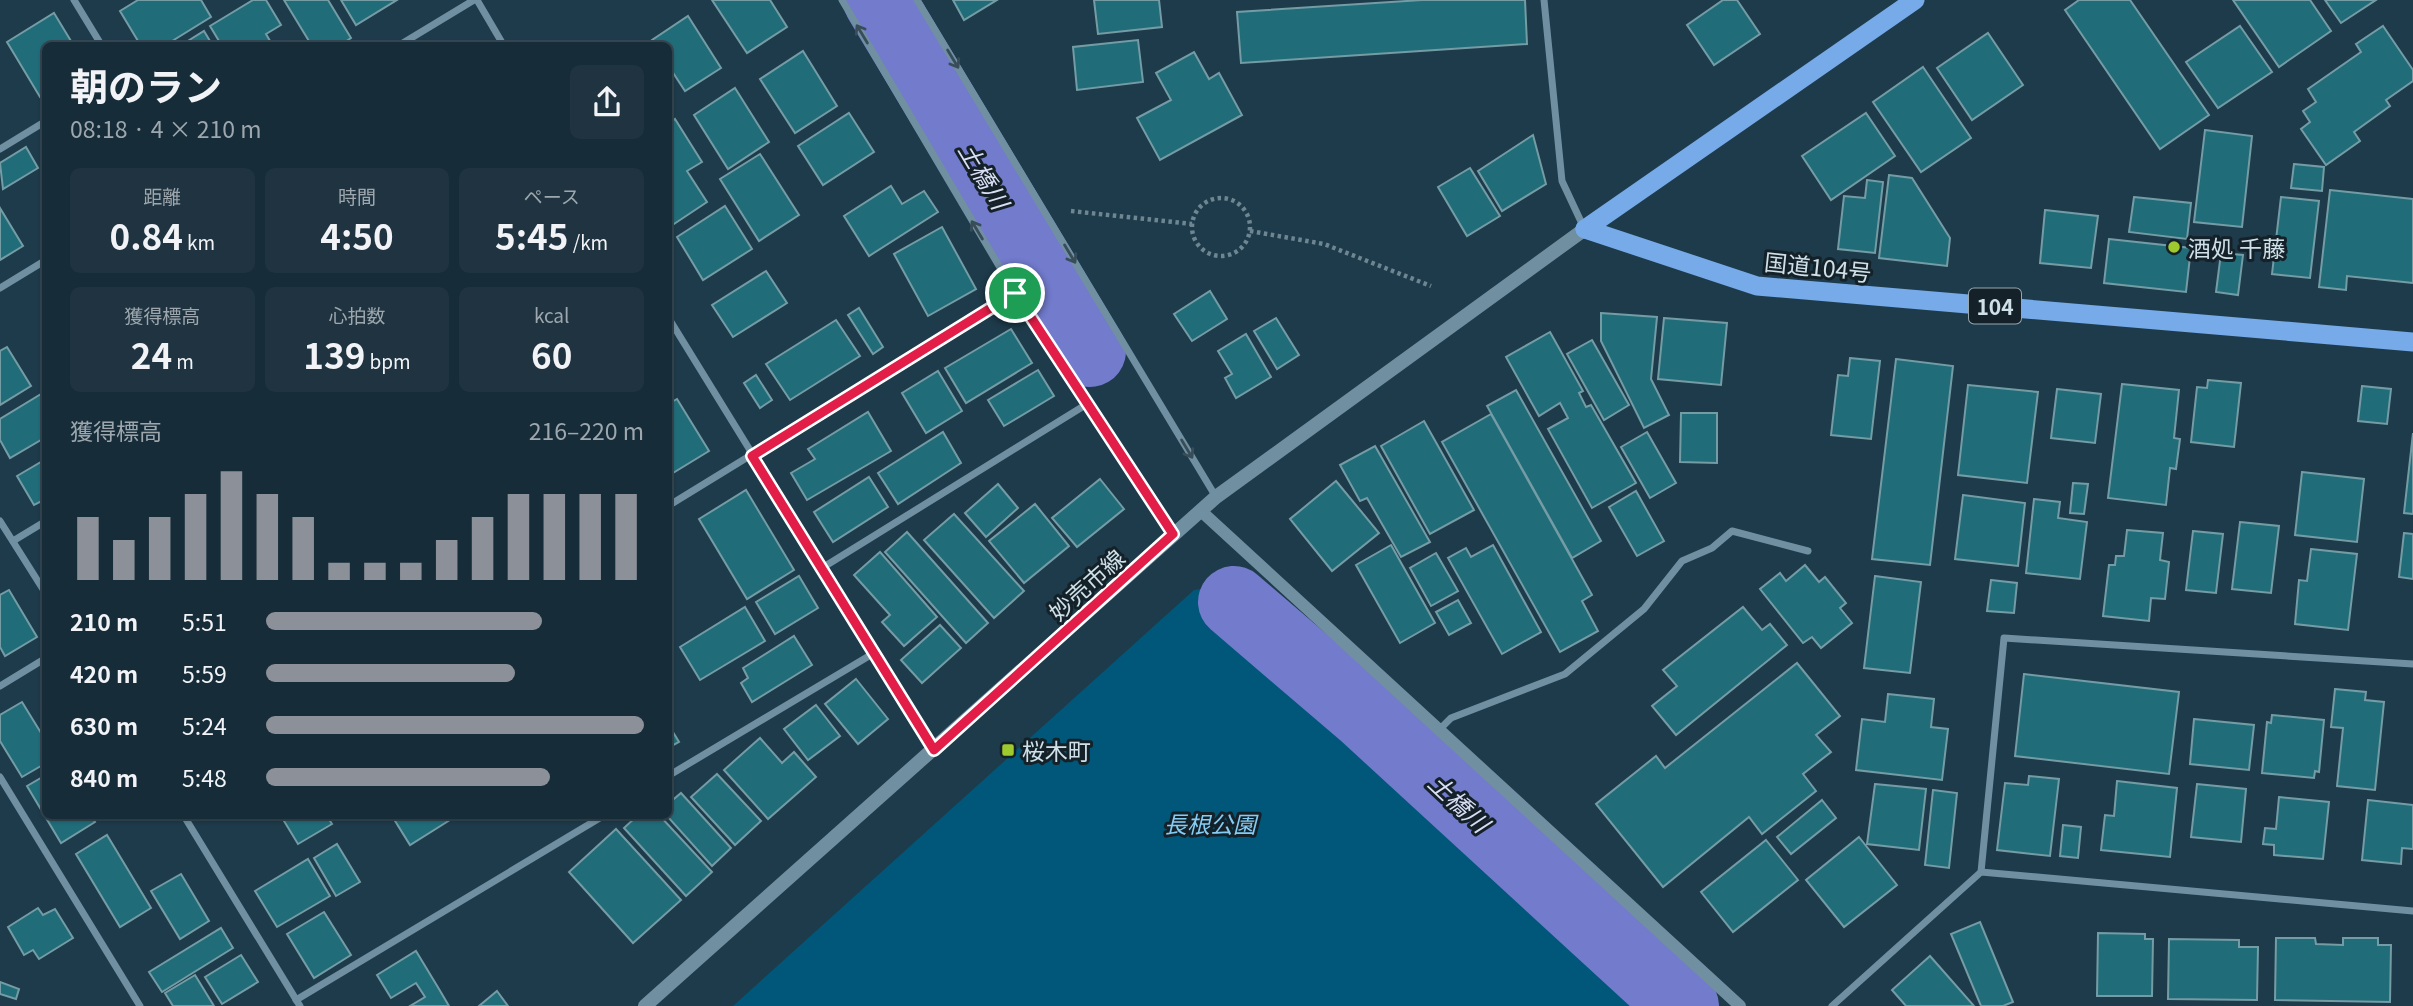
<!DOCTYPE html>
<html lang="ja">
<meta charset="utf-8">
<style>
body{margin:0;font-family:Georgia,"Noto Sans JP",serif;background:#1f3440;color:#f1f3f6;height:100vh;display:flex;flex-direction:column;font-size:26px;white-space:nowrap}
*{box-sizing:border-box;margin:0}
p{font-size:23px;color:#9ea7ae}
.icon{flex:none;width:38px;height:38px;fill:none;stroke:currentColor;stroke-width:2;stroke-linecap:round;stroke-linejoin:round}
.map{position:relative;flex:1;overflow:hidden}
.details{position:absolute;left:42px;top:42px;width:630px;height:777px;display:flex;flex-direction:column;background:#162c38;border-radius:10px;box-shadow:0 2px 5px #0004,0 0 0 2px #354853}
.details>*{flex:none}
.pin{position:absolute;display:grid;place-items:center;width:60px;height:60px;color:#fff;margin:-30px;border:4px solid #fff;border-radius:50%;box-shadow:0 2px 7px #0007}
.round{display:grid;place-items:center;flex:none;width:74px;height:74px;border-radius:10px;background:#1f3440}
.headline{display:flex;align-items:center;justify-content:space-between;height:119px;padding:0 28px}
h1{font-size:38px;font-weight:700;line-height:52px}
.stats{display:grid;grid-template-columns:repeat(3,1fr);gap:10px;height:119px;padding:7px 28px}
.stats div{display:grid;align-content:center;border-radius:10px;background:#1f3440;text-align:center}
.stats b{font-size:35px;font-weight:700}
.stats small{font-size:19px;font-weight:400}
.stats p{font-size:19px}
.chart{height:196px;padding:14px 28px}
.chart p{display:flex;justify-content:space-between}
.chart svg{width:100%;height:126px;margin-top:7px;stroke:#8c9099;stroke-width:6}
ul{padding:0 28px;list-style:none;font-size:23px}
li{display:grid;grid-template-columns:112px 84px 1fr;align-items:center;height:52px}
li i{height:18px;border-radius:9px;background:#8c9099}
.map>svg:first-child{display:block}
.green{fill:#005779}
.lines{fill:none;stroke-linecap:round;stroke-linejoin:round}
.river{stroke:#727bcc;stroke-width:72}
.building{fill:#216c79;stroke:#749ca4;stroke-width:2}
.path{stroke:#6e8592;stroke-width:4.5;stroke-dasharray:3.5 3.5;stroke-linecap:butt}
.minor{stroke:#7090a2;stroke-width:7}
.tertiary{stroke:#7090a2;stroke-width:12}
.secondary{stroke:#7090a2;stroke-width:14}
.trunk{stroke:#76aae8;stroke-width:19}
.oneway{stroke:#394d59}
.route-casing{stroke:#fff;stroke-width:14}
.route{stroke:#e11d48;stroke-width:9}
.poi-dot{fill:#9fca2d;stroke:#142128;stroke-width:2.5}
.labels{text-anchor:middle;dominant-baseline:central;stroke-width:6;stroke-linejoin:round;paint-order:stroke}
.shield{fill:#142128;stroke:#97a7af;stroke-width:2}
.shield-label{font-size:21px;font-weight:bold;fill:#cfe0e9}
.poi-label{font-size:23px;fill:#cfe0e9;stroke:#142128;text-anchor:start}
.street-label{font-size:23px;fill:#cfe0e9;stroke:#142128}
.park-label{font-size:23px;font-style:italic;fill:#84ccf4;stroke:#142128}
.water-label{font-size:24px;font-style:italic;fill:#dadef4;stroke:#142128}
</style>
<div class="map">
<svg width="2413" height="1006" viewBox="0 0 2413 1006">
<rect width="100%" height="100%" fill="#1e3b4b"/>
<path class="green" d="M1222,586L1251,606L1421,775L1440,771L1699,1006H733L1194,590Z"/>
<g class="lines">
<g class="river">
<path d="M879,0L1090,351"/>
<path d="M1234,602L1366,715L1683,1006"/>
</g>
</g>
<g class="building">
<path d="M138,0H201L211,17L164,46H141L120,11Z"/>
<path d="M253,0H266L281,25L266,34L273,46H222L210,26Z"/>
<path d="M284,0H328L351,38L339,46H312Z"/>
<path d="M341,0H397L356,25Z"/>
<path d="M712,0H770L787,27L747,53Z"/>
<path d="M953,0H997L964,20Z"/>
<path d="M1094,0H1159L1162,27L1098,34Z"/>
<path d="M1422,0H1525L1527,44L1241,63L1237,12Z"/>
<path d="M1723,0H1737L1760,34L1714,65L1687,25Z"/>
<path d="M2079,0H2130L2209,115L2160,149L2065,10Z"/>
<path d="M2233,0H2310L2331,31L2279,67Z"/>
<path d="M2325,0H2376L2341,23Z"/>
<path d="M54,13L74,46H46V94L40,97L7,42Z"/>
<path d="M688,16L721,68L685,91L668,65V46H656L652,40Z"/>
<path d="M2240,26L2272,72L2218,108L2186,62Z"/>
<path d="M2383,26L2413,70V81L2386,100L2390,106L2354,132L2360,141L2326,165L2301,129L2310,122L2303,111L2316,102L2308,89L2361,52L2356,44Z"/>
<path d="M204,31L213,46H181L183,44Z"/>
<path d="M1988,33L2023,85L1972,120L1937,68Z"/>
<path d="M1138,40L1143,82L1077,90L1073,47Z"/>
<path d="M803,51L837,106L795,133L760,79Z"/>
<path d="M1194,52L1209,79L1219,73L1242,115L1160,160L1137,118L1171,100L1156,73Z"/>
<path d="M1923,67L1971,138L1921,172L1873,102Z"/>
<path d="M735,88L769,142L728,169L694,115Z"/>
<path d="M849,113L874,152L823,185L798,146Z"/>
<path d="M1866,113L1895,156L1831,200L1802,156Z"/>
<path d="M675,119L702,162L687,171L707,202L674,224L668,216V124Z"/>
<path d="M2205,130L2252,136L2242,227L2194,222Z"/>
<path d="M1533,135L1546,184L1502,211L1478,171Z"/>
<path d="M26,147L38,168L3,189L0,163Z"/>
<path d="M760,154L799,215L759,241L720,179Z"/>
<path d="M2294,164L2324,167L2322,191L2291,188Z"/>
<path d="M1470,168L1500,216L1467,236L1438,187Z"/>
<path d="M1889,175L1912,178L1950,238L1947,266L1879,258Z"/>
<path d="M1867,180L1883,182L1875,253L1838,249L1844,196L1865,198Z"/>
<path d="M891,186L902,204L924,191L938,212L869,256L844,216Z"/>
<path d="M2330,190L2413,199V283L2347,276L2346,290L2319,287Z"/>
<path d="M2134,197L2191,203L2187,239L2129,232Z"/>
<path d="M2281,197L2319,201L2310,278L2272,274Z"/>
<path d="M725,206L752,249L703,280L677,237Z"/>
<path d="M0,208L23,246L0,260Z"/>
<path d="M2045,210L2098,216L2091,268L2040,263Z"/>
<path d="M942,227L976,289L928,316L894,254Z"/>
<path d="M2109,239L2191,248L2186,292L2104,283Z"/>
<path d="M2221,253L2243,255L2238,295L2216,292Z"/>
<path d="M766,271L787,303L733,337L712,305Z"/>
<path d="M1210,291L1227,319L1192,341L1174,314Z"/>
<path d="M859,308L883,347L873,354L848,315Z"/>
<path d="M1601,313L1657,317L1651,379L1669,415L1644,428L1601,341Z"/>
<path d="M1276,318L1299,355L1277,369L1254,331Z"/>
<path d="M1664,318L1727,323L1721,385L1658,379Z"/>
<path d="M836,320L860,356L790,400L766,364Z"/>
<path d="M1011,329L1032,363L966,403L945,368Z"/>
<path d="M1550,332L1583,391L1579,393L1586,407L1591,405L1636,483L1592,508L1548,429L1568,418L1560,403L1539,416L1506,357Z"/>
<path d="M1246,334L1271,377L1236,398L1225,378L1232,374L1218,351Z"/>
<path d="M1592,340L1629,405L1604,420L1567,354Z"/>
<path d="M7,347L31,386L0,405V351Z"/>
<path d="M1850,358L1880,361L1871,439L1831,435L1838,375L1848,376Z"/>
<path d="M1896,359L1953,366L1930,565L1872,559Z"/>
<path d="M1038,370L1054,396L1004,426L988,400Z"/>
<path d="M938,371L962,411L926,433L902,393Z"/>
<path d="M756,375L772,400L760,408L744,383Z"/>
<path d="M2208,380L2241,383L2234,447L2191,442L2197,387L2207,388Z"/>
<path d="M2122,384L2179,390L2174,438L2180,439L2176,469L2170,468L2166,505L2108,498Z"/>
<path d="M1968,385L2038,392L2027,483L1958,475Z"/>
<path d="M2362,386L2391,389L2387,424L2358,421Z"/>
<path d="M2057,389L2101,394L2095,443L2051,438Z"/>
<path d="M1516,390L1601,541L1572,558L1487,406Z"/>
<path d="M46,391V437L10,458L0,440V419Z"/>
<path d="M677,399L709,451L668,476V404Z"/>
<path d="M868,412L891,451L807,500L791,473L815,459L808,449Z"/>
<path d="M1681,413H1717V463L1680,462Z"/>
<path d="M1491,414L1592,595L1582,601L1598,631L1560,652L1442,442Z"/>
<path d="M1424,421L1474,510L1430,534L1381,446Z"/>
<path d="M943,432L961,463L898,504L878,473Z"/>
<path d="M1647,432L1676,483L1650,498L1621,447Z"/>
<path d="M2413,433V514L2404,513Z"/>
<path d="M1375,446L1430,542L1401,557L1367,498L1360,501L1340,465Z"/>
<path d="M46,459V499L34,505L17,476Z"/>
<path d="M2302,472L2364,479L2357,542L2295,535Z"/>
<path d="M869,477L888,507L833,542L814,512Z"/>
<path d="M1100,479L1124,509L1077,547L1052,518Z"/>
<path d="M1336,481L1379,533L1332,571L1290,519Z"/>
<path d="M2073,483L2088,484L2084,514L2070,513Z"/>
<path d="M998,484L1018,508L986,537L965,513Z"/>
<path d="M746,490L794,570L747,599L699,519Z"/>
<path d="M1636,491L1664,541L1637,556L1609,507Z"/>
<path d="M1963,495L2025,503L2018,566L1955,559Z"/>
<path d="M2034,499L2060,502L2058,518L2087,522L2080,579L2026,573Z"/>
<path d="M1035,504L1069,546L1024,583L989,541Z"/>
<path d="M954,514L1024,591L994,618L924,540Z"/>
<path d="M2240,522L2279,526L2271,593L2232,589Z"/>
<path d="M2127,530L2163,533L2160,560L2169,562L2165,599L2151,598L2149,621L2103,616L2109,565H2115L2116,556H2124Z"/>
<path d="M2193,531L2223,534L2216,593L2186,590Z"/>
<path d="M907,532L988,623L966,643L885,552Z"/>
<path d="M2404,533L2413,534V579L2399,577Z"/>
<path d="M1391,545L1435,623L1400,643L1356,565Z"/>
<path d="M1493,545L1541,632L1502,654L1448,558L1466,548L1471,557Z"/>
<path d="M2311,549L2357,554L2348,630L2295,624L2299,580L2307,581Z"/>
<path d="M880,552L937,617L904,646L882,622L890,615L854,575Z"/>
<path d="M1436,553L1458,591L1431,606L1410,568Z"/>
<path d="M1805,565L1819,582L1825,577L1846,603L1840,608L1852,623L1821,648L1812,637L1803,643L1760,589L1780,573L1786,581Z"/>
<path d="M799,576L818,608L775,634L756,602Z"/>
<path d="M1875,576L1921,582L1910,673L1864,668Z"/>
<path d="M1991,580L2017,583L2014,613L1987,611Z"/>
<path d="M9,590L37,637L5,656L0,647V595Z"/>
<path d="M1458,600L1471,623L1449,635L1436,612Z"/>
<path d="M745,607L765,641L700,680L680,647Z"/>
<path d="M1743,607L1762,630L1770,624L1787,645L1676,735L1652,706L1677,686L1663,670Z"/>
<path d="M940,625L961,648L922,683L901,660Z"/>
<path d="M794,636L812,665L752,702L741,683L748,678L743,668Z"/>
<path d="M1797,663L1840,716L1816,735L1831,752L1803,774L1816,791L1762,834L1749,817L1663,887L1596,804L1656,756L1665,768Z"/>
<path d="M2024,674L2179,692L2169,774L2015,756Z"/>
<path d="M856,679L888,719L858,744L825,704Z"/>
<path d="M2335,689L2366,692L2365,700L2384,702L2375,790L2337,786L2343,728L2331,727Z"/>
<path d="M1888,694L1934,699L1931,727L1948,729L1942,780L1856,770L1862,719L1885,722Z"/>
<path d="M22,702L46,741V763L22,777L0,741V715Z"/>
<path d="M816,705L840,736L808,760L784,729Z"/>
<path d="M2272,715L2324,720L2319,772L2315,771L2314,778L2262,773L2267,722L2271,723Z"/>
<path d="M2194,719L2254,725L2249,770L2190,764Z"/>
<path d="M668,724L679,742L668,748Z"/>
<path d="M760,738L782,763L794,752L816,777L768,819L724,770Z"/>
<path d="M717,774L761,821L735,845L691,797Z"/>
<path d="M46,775V816H91L95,822L61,843L27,786Z"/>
<path d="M2029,776L2059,779L2050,856L1997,850L2005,783L2028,785Z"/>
<path d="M2117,781L2177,788L2170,857L2101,850L2105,815L2114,816Z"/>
<path d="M1875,784L1926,789L1919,850L1867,844Z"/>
<path d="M2197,784L2246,789L2241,842L2191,837Z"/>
<path d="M1933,790L1957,793L1949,868L1925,865Z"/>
<path d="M681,793L731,848L712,866L667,816L668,804Z"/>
<path d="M2279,797L2329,802L2323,859L2274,855V845L2263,844L2265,828L2276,829Z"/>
<path d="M1822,800L1836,818L1791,854L1777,837Z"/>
<path d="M2368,800L2413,805V849L2402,848L2401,864L2362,860Z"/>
<path d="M281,816H327L332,824L298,844Z"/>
<path d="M392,816H448L450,820L410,845Z"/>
<path d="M637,816H660L712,872L686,896L624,828Z"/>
<path d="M2063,825L2081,827L2078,858L2060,856Z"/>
<path d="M616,829L681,900L633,943L569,872Z"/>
<path d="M107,835L151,908L120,927L76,854Z"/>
<path d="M1859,837L1897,885L1844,927L1806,880Z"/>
<path d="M1766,840L1798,880L1733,932L1701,892Z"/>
<path d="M337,844L360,882L336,896L314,858Z"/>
<path d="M308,859L330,896L277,927L255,891Z"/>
<path d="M181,874L209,921L180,939L151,891Z"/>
<path d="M38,908L43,915L55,909L73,938L39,959L33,950L24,955L8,927Z"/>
<path d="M324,912L351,955L314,978L287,934Z"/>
<path d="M1980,922L2013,1002L2003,1006H1981L1951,934Z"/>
<path d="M221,928L233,948L162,992L149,972Z"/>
<path d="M2098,933L2145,934V939H2153L2152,996H2097Z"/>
<path d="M2276,938H2315L2316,944L2343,945V938H2378V945H2391L2390,1002L2275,1000Z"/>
<path d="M2169,939L2239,940V947H2258L2257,1000L2168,999Z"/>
<path d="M416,951L439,989L449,1006H410L425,997L416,983L391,998L377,975Z"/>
<path d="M241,955L258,982L222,1004L205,977Z"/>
<path d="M1930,956L1974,1006H1906L1892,990Z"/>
<path d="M195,975L214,1006H173L165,993Z"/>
<path d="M0,982L19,989L16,999L0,994Z"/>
<path d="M497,991L508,1006H479Z"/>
</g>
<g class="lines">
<g class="path">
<circle cx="1221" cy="227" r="29"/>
<path d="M1071,211L1192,224"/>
<path d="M1250,231L1324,244L1431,286"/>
</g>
<g class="minor">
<path d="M74,0L102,46"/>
<path d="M477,0L504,46"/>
<path d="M842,0L1015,293L1173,535"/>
<path d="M917,0L1216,497"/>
<path d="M1544,0L1562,181L1584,228"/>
<path d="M398,46L474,0"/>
<path d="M0,149L46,121"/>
<path d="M0,288L46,260"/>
<path d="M668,317L934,749"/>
<path d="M668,506L1015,293"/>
<path d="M0,521L46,594"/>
<path d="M13,541L46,521"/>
<path d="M822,568L1087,404"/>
<path d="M0,686L46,658"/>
<path d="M1440,729L1451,718L1565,674L1644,609L1682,561L1712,548L1732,531L1808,551"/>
<path d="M668,776L874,653"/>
<path d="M0,777L140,1006"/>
<path d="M184,816L300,1006"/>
<path d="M1981,872L2004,638L2413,664"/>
<path d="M296,1000L603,816"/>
<path d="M1832,1006L1981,872L2413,911"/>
</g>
<path class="tertiary" d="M1201,511L1740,1006"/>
<path class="secondary" d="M645,1006L1216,497L1585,229"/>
<g class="trunk">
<path d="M1585,229L1757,286L2413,342"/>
<path d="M1585,229L1915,0"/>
</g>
</g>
<defs><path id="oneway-shaft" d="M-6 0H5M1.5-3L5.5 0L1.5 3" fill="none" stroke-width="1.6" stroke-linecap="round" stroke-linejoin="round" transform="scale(1.75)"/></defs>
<g class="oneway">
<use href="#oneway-shaft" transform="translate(862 34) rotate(-121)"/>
<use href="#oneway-shaft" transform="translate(953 59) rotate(59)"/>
<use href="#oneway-shaft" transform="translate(977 230) rotate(-121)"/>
<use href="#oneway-shaft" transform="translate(1070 254) rotate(59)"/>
<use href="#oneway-shaft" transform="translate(1187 449) rotate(59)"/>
</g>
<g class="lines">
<defs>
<path id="route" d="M1015,293L1173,534L934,750L752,456Z"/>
</defs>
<use href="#route" class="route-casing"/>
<use href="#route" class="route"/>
</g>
<g class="poi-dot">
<circle cx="2174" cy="247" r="7"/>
<rect x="1001" y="743" width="14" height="14" rx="3.5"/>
</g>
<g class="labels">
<rect class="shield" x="1969" y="288.5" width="52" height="35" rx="5"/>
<g class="shield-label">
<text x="1995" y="306">104</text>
</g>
<g class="poi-label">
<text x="2188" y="247">酒処 千藤</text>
<text x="1022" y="750">桜木町</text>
</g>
<g class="street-label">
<text transform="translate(1818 266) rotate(6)">国道104号</text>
<text transform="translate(1086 584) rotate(-42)">妙売市線</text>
</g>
<g class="park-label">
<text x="1210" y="823">長根公園</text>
</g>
<g class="water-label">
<text transform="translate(985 175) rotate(59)">土橋川</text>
<text transform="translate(1460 802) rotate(43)">土橋川</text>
</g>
</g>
</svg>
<div class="pin" style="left:1015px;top:293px;background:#1e9e55"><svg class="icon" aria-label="arrive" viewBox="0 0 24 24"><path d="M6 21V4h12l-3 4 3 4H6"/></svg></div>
<section class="details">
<div class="headline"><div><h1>朝のラン</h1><p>08:18 · 4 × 210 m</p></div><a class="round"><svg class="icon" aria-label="share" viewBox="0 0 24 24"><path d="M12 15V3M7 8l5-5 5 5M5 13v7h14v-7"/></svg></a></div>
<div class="stats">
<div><p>距離</p><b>0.84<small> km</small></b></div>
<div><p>時間</p><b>4:50</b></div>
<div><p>ペース</p><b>5:45<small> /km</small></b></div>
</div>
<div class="stats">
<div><p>獲得標高</p><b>24<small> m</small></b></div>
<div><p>心拍数</p><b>139<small> bpm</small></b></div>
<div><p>kcal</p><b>60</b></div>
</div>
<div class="chart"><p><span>獲得標高</span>216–220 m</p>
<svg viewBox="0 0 160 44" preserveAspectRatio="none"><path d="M5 44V22M15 44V30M25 44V22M35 44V14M45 44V6M55 44V14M65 44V22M75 44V38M85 44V38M95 44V38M105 44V30M115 44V22M125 44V14M135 44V14M145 44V14M155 44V14"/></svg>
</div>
<ul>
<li><b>210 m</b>5:51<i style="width:73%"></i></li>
<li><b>420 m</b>5:59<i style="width:66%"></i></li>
<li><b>630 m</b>5:24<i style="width:100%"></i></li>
<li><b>840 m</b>5:48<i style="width:75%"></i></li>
</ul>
</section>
</div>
